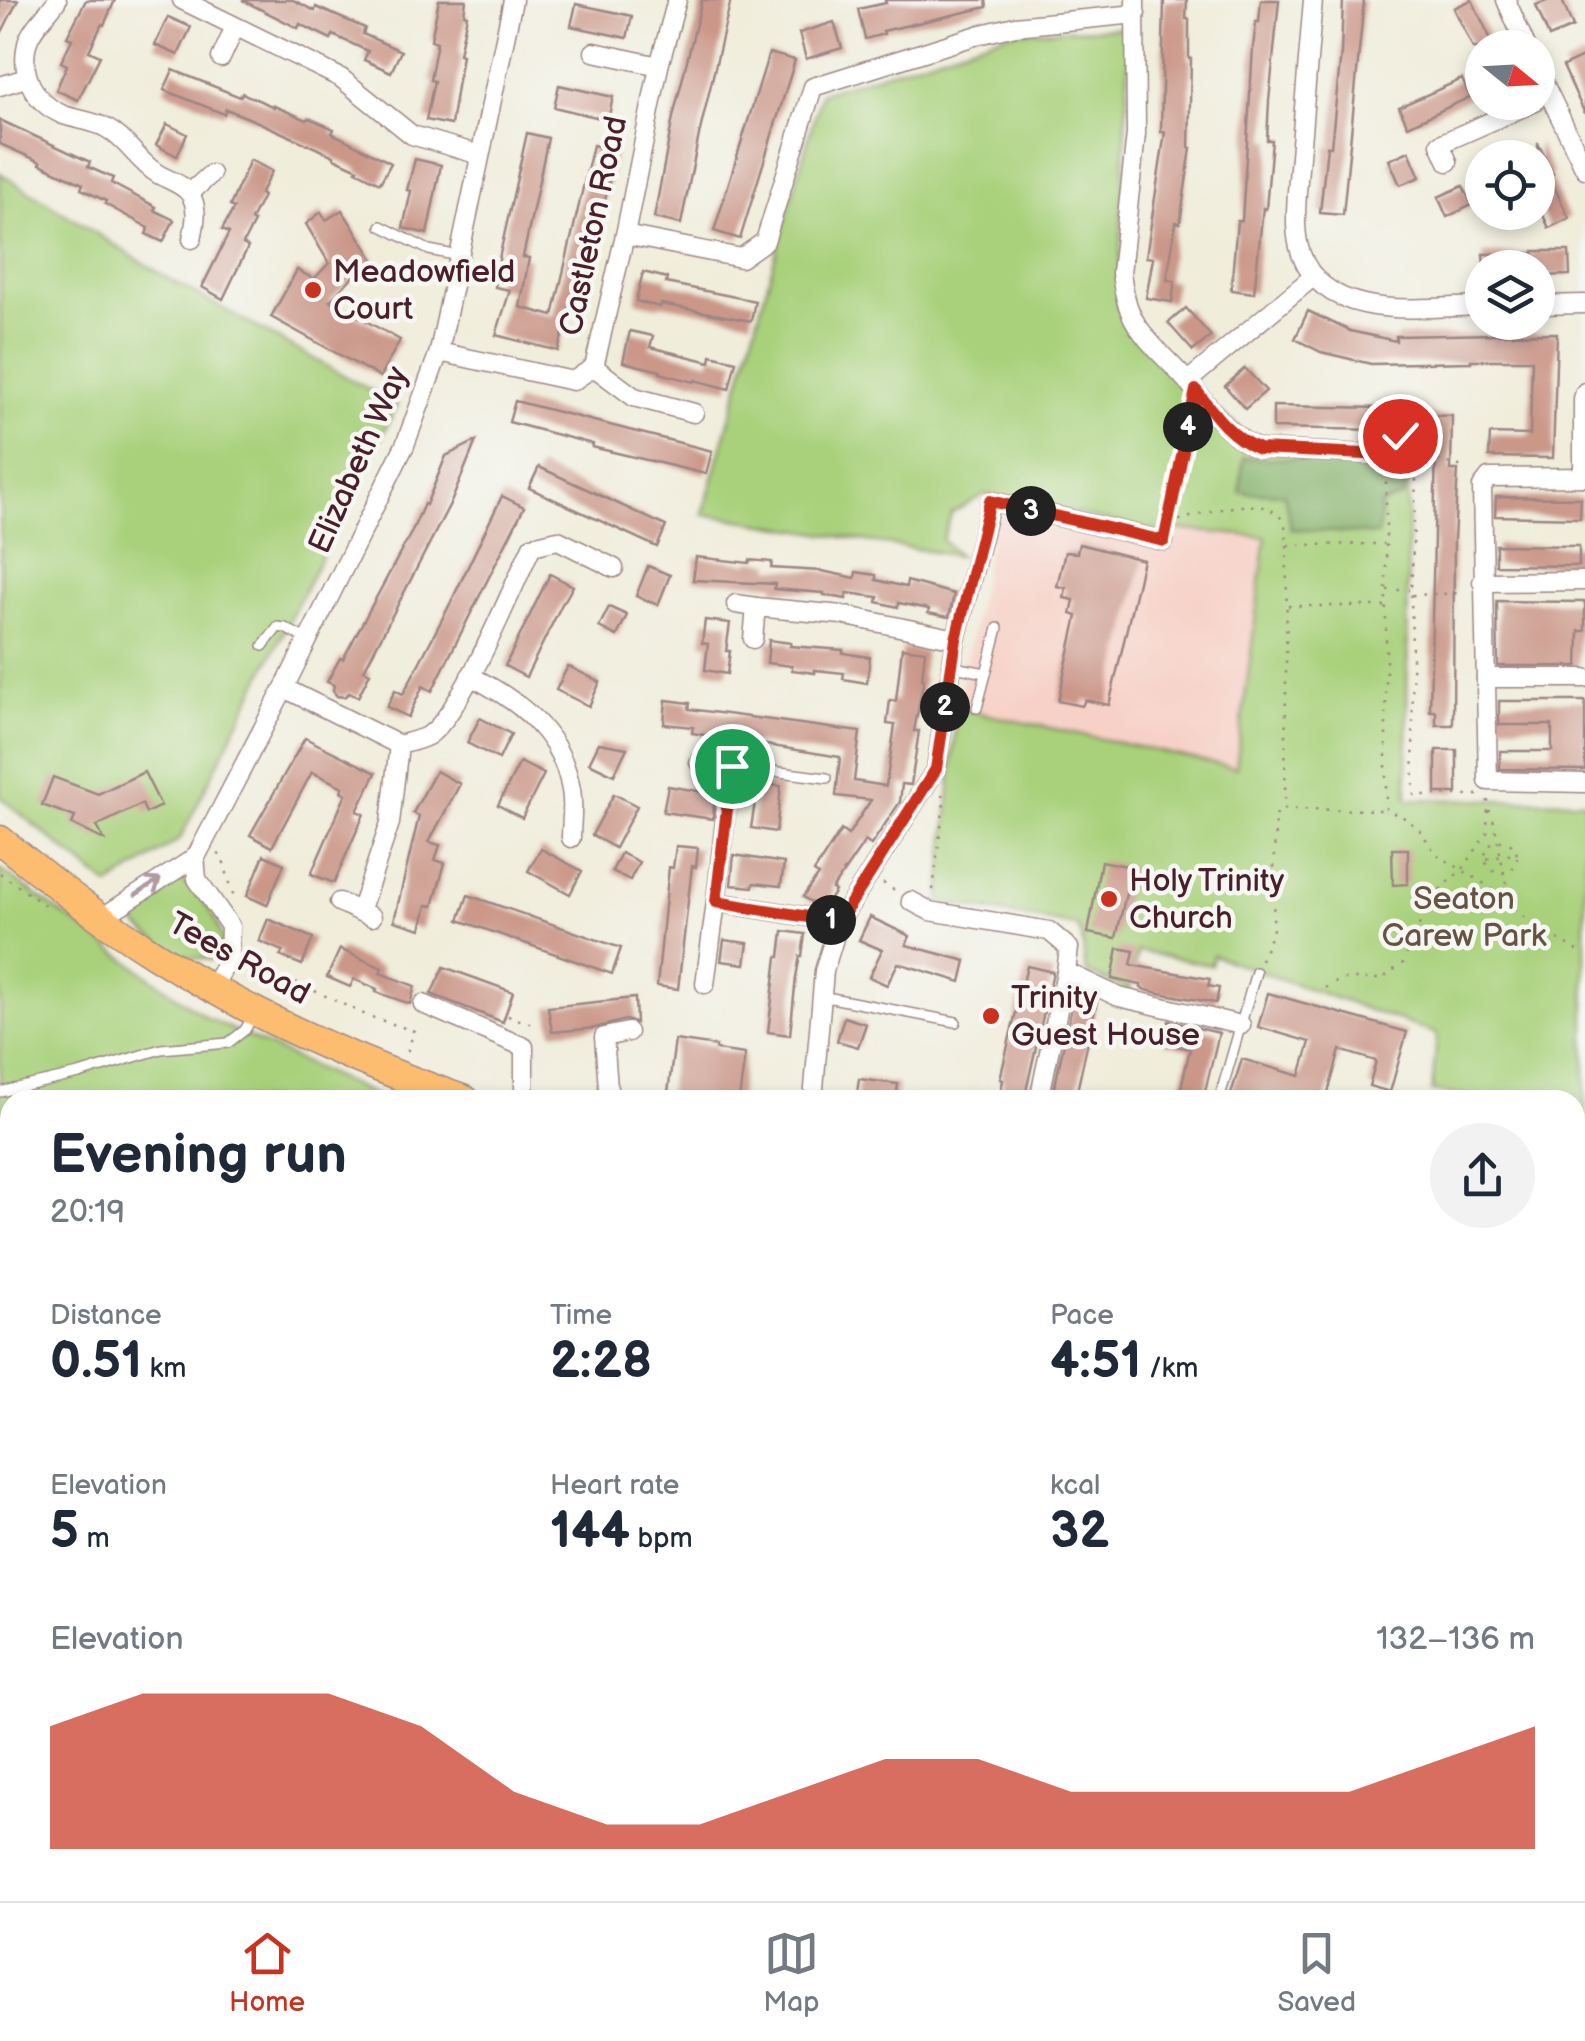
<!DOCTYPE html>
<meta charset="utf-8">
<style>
body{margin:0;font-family:"Balsamiq Sans",sans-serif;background:#f2f2f3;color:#1f2937;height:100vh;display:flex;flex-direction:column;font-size:38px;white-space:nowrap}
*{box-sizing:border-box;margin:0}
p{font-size:32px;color:#747a83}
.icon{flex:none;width:55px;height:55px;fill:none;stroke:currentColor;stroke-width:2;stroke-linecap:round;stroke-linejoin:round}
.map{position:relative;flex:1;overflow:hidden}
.drawer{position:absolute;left:0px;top:1090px;width:1585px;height:812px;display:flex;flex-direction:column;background:#fff;border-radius:30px 30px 0 0;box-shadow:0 5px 15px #0003}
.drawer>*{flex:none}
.needle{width:65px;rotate:108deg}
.buttons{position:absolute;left:1465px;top:30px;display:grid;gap:20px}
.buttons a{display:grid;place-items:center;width:90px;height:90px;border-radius:50%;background:#fff;box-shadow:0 5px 15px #0003;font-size:50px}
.pin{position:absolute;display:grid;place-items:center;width:85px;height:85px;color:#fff;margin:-42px;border:5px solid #fff;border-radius:50%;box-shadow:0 2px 10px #0007}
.km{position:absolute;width:50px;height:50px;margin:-25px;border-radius:50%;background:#222;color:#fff;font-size:28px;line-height:50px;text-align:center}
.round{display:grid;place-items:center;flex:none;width:105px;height:105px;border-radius:52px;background:#f2f2f3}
.headline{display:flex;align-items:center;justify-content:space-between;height:170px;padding:0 50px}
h1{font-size:55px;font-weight:800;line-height:75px}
.figures{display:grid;grid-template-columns:repeat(3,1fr);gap:15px;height:170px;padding:10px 50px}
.figures div{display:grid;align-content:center}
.figures b{font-size:50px;font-weight:800}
.figures small{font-size:28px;font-weight:400}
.figures p{font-size:28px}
.chart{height:280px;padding:20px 50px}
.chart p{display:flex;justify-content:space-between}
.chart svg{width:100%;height:180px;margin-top:10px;fill:#c8321e;opacity:.7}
.tabs{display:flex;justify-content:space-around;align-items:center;height:140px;border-top:2px solid #e0e1e3;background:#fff;font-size:28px;color:#747a83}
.tabs a{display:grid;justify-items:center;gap:5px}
.tabs .current{color:#c8321e}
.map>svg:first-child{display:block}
.built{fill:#f7d1c7}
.industrial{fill:#d2bfc0}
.green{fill:#a9d17c;stroke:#7a7854;stroke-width:2.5}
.forest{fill:#86b36c;stroke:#68694c;stroke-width:2.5}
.sand{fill:#eeda9e;stroke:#9c7c64;stroke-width:2.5}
.water{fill:#4bbac0;stroke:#4a6c76;stroke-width:2.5}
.building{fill:#cb9789}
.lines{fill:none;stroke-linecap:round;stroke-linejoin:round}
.lane-casing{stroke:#9d8683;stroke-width:12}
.street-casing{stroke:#9d8683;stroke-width:21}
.primary-casing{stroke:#9d8683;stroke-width:31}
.path{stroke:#9d8683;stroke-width:2.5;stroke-dasharray:2.5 8;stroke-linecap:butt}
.lane{stroke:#fff;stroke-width:9}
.street{stroke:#fff;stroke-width:18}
.primary{stroke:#fcbd6f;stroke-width:28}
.oneway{stroke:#ae9aa0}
.route-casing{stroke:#fff;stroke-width:20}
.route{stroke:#c8321e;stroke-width:12}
.poi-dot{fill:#c8321e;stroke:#f6f6f2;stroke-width:4}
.labels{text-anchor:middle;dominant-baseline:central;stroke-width:9;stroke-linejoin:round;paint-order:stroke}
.street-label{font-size:32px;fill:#4a1f2b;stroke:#f6f6f2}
.poi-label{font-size:32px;fill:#4a1f2b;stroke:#f6f6f2;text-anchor:start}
.park-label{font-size:32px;fill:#665443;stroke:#f6f6f2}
</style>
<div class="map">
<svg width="1585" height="1901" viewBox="0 0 1585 1901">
<rect width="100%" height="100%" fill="#f6f6f2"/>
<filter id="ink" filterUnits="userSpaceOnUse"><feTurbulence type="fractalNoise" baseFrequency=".01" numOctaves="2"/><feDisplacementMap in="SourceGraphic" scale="20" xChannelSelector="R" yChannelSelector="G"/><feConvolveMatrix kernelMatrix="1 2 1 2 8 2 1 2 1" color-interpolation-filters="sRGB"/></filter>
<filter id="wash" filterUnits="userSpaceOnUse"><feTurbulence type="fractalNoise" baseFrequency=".0048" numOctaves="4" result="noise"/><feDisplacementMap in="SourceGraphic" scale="40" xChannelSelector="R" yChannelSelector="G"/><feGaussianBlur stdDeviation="2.25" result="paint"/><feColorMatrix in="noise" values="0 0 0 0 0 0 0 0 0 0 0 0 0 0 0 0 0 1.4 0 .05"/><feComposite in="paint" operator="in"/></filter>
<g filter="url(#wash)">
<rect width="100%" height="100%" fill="#f0eddb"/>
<path class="built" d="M1006,513L1168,549L1173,529L1266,537L1237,768L957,708L994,522Z"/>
<path class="industrial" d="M10,1409V1580L0,1585V1414Z"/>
<g class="green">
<path d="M1130,28L1118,309L1189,388L1268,451L1408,458L1407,799L1585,801V1115L1575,1114V1100H1488L1432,1091L1437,1034L1213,955L1211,965L1138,951L1129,990L1087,973C1081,954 1087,945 1077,926L940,902L957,708L1236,768L1266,537L1173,529L1164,525L1160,532L985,494L952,513L942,540L959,556L703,514L821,93L1015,31Z"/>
<path d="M0,173L164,276L397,405L180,839L109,886L0,797Z"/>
<path d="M0,869L207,1018L385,1100H10V1409L0,1414Z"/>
<path d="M176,879C194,882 228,929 221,949C219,954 214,957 210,960L207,958C186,963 150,938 135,923L134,907Z"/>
<path d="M1575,1300L1585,1303V1415H1575Z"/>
<path d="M0,1613L10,1629V1705L0,1724Z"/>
</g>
<path class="forest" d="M1243,458L1406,461L1403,497L1381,504L1378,535L1291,529L1284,494L1240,492Z"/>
<path class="sand" d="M1575,1429H1585V1901H0V1678L10,1700V1892H1575Z"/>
<path class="water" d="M1585,1662V1901H659L675,1892H1575V1664Z"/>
<g id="blocks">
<g class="building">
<path d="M0,0H18L0,36Z"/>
<path d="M86,0H115L104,25L102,24L89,51L100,56L78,100L56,90L67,65L61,62L72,39L67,37Z"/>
<path d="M242,0H293L315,11L316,7L365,28L363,34L401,51L391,72L364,60L368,51L333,35L331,39L300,24L298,28Z"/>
<path d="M439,0H466L464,14L467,15L459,54L462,55L451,125L426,120L434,81L430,80L437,42L431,40Z"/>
<path d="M702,0H731L699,135L681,224L654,218L673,117Z"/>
<path d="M885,0H986L987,7L883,31L884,34L865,39L858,9L886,3Z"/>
<path d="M1164,0H1187L1186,19H1189V59H1191L1189,148H1191L1180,223L1176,222L1167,280L1175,281L1172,302L1146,298L1153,258L1146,257L1165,132H1161Z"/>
<path d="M1261,0H1279L1269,101L1267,140H1272L1266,209L1263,208L1254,293L1231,290L1237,221H1242L1253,48L1256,22H1259Z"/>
<path d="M1343,0H1364L1343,215L1320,213L1327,146L1331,147L1341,53Z"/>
<path d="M1471,0H1472L1495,48H1473L1454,8Z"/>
<path d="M1549,0H1562L1573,27L1549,37L1536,5Z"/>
<path d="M576,4L632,16L627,38L571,26Z"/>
<path d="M168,17L191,27L178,55L155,45Z"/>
<path d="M834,22L842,48L806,59L799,33Z"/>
<path d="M769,53L795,60L740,239L714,231Z"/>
<path d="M1585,56V114L1563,66Z"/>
<path d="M173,70L240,97L242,93L274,107V106L307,120L309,118L334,129L332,133L391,163L380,183L356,171L358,169L334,158V156L258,122L226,109L224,114L164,90Z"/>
<path d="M1462,79L1470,97L1408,126L1399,107Z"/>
<path d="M559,85L613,97L608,120L554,107Z"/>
<path d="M0,120L90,162L88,167L113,178L111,183L156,207L154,210L174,220L163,242L146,234L149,228L105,204L106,201L81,189L83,184L40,164L41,162L0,144Z"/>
<path d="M167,124L187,134L177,156L156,145Z"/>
<path d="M527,133L548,138L523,257L529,258L520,307L553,316L593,145L616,151L581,306L571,304L558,351L496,335L510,290L495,287L500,254Z"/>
<path d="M1538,143L1553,174L1549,176L1569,218L1549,228L1538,204Z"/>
<path d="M1409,151L1420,177L1400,185L1389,160Z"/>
<path d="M415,159L441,165L427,234L403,228L411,191L407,190Z"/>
<path d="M250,160L272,171L260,194L263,196L251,220L254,222L243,244L248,247L223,299L202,287L229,233L222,230L234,208L230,206Z"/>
<path d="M1463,186L1472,205L1447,217L1438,197Z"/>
<path d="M342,210L378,266L362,277L358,271L330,301L400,340L380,377L271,317L297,270L314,279L329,263L306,224L321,212L326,220Z"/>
<path d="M1534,251H1569L1570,275L1538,276V268H1484L1483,254L1534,253Z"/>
<path d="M643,272L667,278L666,283L755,301L751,321L661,304L660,307L636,301Z"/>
<path d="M1186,308L1211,336L1193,351L1168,323Z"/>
<path d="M1308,311L1350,331L1396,341V336L1557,333L1553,458L1489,457L1490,434L1530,435L1532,360H1471V362L1371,364L1321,352L1295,339Z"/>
<path d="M630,331L653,336L650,347L710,362L711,355L736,361L729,389L695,380L694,382L660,373L661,371L623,362Z"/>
<path d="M1245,368L1266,391L1245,409L1225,386Z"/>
<path d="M515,401L712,451L706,474L592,447L593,444L509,422Z"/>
<path d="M1273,406L1383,408V430L1273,428Z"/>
<path d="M1424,415L1452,416L1451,470H1458L1454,539L1453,725H1436V711H1430L1436,447H1423Z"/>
<path d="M476,441L452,500L364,670L370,673L358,697L349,693L344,697L337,696L333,691L334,685L327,682L340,658L343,659L411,533L424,504L426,505L446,456Z"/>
<path d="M539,467L666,526L657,547L529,488Z"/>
<path d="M502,496L524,507L432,691L423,686L408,717L387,707L395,690L403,694L451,602Z"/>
<path d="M1496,497L1581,498L1580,518L1495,516Z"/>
<path d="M1079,544L1143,560L1109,705L1085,700L1082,706L1058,701L1077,616L1071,614L1074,600L1064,598L1066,588L1057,586L1065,552L1077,553Z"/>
<path d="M1496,545L1579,546V566L1496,565Z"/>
<path d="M696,557L749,563L750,560L772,562L771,568L822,571L855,578L856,572L876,575V580L906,587L907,581L954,594L949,617L928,613L929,609L899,603L898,607L877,602L878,597L847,593L846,599L824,595V593L774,589L775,584L693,580Z"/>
<path d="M648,566L670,575L658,605L636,596Z"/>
<path d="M550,574L573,586L564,602H563L526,677L505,666Z"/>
<path d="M1497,601L1585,602V631H1579L1578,666H1498Z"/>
<path d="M609,607L627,615L617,636L599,627Z"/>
<path d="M705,620L730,623L726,651H730L727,674L705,670L708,644L702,643Z"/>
<path d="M769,640L791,643L790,646L843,650V653L870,657L867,683L843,679L844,673L815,670V673L792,670V666L767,663Z"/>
<path d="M902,648L925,651L922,679H924L914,731H919L911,785L902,784L900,802L871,845L865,841L832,889L835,891L825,907L817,906L803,897L818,875L814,872L841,830L848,835L871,800L836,796L840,757L692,733L693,727L664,724L666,700L690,703L689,709L860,732L854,781L886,786L895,725L887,724L890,700L896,701Z"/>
<path d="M568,666L600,682L589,706L556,690Z"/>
<path d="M1499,701H1585V770L1500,769V751H1552V725H1499Z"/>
<path d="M480,718L511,734L499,759L467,743Z"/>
<path d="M305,738L376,773L357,811L364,814L334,883L311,874L346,794L341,791L343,787L312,772L272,847L250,835Z"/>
<path d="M599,743L627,748L614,775L589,763Z"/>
<rect x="1436" y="750" width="21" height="43"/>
<path d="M520,762L544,774L522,818L498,805Z"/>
<path d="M436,771L460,784L429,842L440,845L435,860L445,863L433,906L427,905L421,929L394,921L419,816L413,813Z"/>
<path d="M144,772L161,806L146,813L142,804L97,826L104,840L72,824L75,817L42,805L53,777L98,794Z"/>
<path d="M758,783L781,786L776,832L751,828Z"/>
<path d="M668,786L715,794L713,819L663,812Z"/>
<path d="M614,794L637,806L615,848L592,835Z"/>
<path d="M676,846L698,848L696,867L692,866L678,989L657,986L669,867L673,868Z"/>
<path d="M541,849L582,871L570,894L528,871Z"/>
<path d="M1392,849H1408V884L1393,885Z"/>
<path d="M621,853L639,862L630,880L612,871Z"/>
<path d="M264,855L284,864L267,905L247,896Z"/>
<path d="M734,855L784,863L781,886L754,883L753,887L731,885Z"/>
<path d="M1101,861L1132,867L1116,938L1088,933Z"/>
<path d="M468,895L621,948L612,974L459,920Z"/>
<path d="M870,917L910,936L906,945L966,961L961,982L898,963L887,985L869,977L882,950L859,940Z"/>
<path d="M268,919L313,938L302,965L280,956L283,951L259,941Z"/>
<path d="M783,931L805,934L802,956H800L796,977L790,1035L768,1032L777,957H780Z"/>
<path d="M724,940L748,943L745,964L721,961Z"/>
<path d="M1118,948L1134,951L1131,965L1210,979L1208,986L1219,988L1216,1003L1159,993L1146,990L1141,988V985L1112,979Z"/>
<path d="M340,949L382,968L380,973L415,986L410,1004L376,992L377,989L354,979L350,987L327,977Z"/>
<path d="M1027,966L1053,972L1024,1100H999L1003,1080L1000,1079Z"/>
<path d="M444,967L513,992L503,1022L431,994Z"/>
<path d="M1075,990L1097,1001L1075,1100H1052Z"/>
<path d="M1268,993L1407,1032L1390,1092L1369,1086L1376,1061L1340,1050L1326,1100H1229L1242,1059L1300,1076L1310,1042L1258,1027Z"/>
<path d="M635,998L636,1023L625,1020L595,1028L552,1032L548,1007Z"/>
<path d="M844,1017L866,1024L858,1047L837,1041Z"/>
<path d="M1169,1021L1219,1033L1203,1100H1178L1190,1049L1164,1043Z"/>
<path d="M675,1040L716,1046V1050L745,1054L739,1100H667Z"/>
<path d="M859,1079L898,1084L896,1100H856Z"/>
</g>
</g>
</g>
<g filter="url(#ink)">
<use href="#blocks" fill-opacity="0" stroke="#9d8683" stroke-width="2.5"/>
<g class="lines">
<defs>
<g id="lane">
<path d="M381,226L429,250L459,256"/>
<path d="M263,646L278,627L285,628L308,640"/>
<path d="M954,667L986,673"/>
<path d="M977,708L998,628"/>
<path d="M764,770L827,778"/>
<path d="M821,996L956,1022"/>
<path d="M0,1092L79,1074L161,1049L228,1043L245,1030L254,1014"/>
<path d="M1219,1100L1256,972"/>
<path d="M1575,1146L1577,1142L1585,1143"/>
<path d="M1575,1436L1585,1437"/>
</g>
<g id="street">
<path d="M57,0C48,15 31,27 27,44C20,74 34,102 61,114C76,120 92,120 106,128C127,139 138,162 158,174C168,180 183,184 190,194C199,208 195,225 192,239"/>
<path d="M182,0L341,78L412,135L480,155"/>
<path d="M1135,0L1136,134L1121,273C1124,295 1128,315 1142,332C1154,349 1171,363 1185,379C1209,404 1225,435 1259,449L1386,455L1399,453L1400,436"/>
<path d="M1313,0L1297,192C1296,212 1294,234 1301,254C1326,324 1425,307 1482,306"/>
<path d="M1506,0L1527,48"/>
<path d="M594,52L659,66"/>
<path d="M221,58L235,27"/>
<path d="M1538,71L1585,169"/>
<path d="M0,86L26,78"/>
<path d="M1448,162L1440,144L1535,102"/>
<path d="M190,193L211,174"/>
<path d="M625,235L741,258L765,241L813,87L978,35L1015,26L1136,14"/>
<path d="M1538,305L1585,304"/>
<path d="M439,352L573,381L594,367L625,235L659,66L677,0"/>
<path d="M594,367L634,397L694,413"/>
<path d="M1188,381L1314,276"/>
<path d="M1583,477V399L1585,392"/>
<path d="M1585,477L1489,478L1482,487L1488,781L1585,783"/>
<path d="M1482,582L1585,581"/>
<path d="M736,604L756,607"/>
<path d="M753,639L756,607L842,615L956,639"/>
<path d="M470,676C519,700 562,733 571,790C574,806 571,823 571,838"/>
<path d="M1486,678H1585"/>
<path d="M284,688L399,745C409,742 421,740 429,735C461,714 513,586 532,546L558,540L614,568"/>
<path d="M699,762L764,770"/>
<path d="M731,766L716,902L839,922"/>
<path d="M195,856L197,879L230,926L229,959L212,988"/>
<path d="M911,901L930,911L1049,931L1069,948L1066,972L1039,1100"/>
<path d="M339,902L372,917"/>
<path d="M360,912L390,823L399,745"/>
<path d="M101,918L196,857L284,688L405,445L439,352L513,0"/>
<path d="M1066,972L1119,997L1241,1025"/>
<path d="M705,984L716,902"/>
<path d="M423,1004L524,1047V1100"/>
<path d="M609,1100L604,1037L628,1032"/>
<path d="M813,1100L824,971L839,922L936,769L956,639L991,501L1164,541"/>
<path d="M1575,1422H1585"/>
</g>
<g id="primary">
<path d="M0,840C50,880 100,920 154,954C251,1016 357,1062 465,1100"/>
<path d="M1575,1273L1585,1276"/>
</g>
</defs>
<use href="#lane" class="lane-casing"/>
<use href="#street" class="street-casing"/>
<use href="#primary" class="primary-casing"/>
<g class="path">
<path d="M1417,456L1468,468"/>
<path d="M1417,458L1411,590L1414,795H1478"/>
<path d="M1386,471V810L1403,817L1419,829L1436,854L1488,886L1531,923L1585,955"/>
<path d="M1170,520L1190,415"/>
<path d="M1169,523C1199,516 1264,489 1283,521C1287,528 1286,537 1287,545L1384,544"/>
<path d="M1287,545L1285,809L1385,810"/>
<path d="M1387,590H1409"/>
<path d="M1412,595L1464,593"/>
<path d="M1288,606H1385"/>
<path d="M1489,810L1494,822L1510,904"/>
<circle cx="1501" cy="857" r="16"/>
<path d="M218,854L222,856L235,901"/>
<path d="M1487,859L1513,854"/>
<path d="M0,873L51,910"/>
<path d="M883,883L897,892"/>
<path d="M933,890L944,803L942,794"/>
<path d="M247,948L251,961L368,1016L414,1031L406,1056"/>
<path d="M1261,960L1273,929L1275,816L1284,810"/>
<path d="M1325,988L1342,979H1382L1403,963L1427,906L1443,886L1463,869L1487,833L1488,797"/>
<path d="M508,1016L538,1026"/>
<path d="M488,1094L505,1096"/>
<path d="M1575,1334L1585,1341"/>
<path d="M0,1693L10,1692"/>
</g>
<use href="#lane" class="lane"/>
<use href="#street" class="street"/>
<use href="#primary" class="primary"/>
</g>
<defs><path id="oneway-shaft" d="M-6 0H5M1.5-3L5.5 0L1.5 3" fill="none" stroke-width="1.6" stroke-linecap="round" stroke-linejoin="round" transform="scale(2.5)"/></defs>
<use class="oneway" href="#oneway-shaft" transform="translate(148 887) rotate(-33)"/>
</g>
<g class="lines" filter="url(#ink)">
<defs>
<path id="route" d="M732,766L716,902L839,922L936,769L956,639L990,501L1164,541L1196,390C1214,414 1230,437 1259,449L1386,455L1399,453L1400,436"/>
</defs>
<use href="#route" class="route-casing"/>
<use href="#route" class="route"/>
</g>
<g class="poi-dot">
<circle cx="313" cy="290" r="10"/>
<circle cx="1109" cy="899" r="10"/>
<circle cx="991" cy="1016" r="10"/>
</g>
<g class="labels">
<g class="street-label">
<text transform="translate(594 226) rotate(-78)">Castleton Road</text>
<text transform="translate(359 460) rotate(-66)">Elizabeth Way</text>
<text transform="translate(239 959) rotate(29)">Tees Road</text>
</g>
<g class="poi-label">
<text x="333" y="272">Meadowfield<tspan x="333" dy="37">Court</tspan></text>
<text x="1129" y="881">Holy Trinity<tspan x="1129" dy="37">Church</tspan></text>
<text x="1011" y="998">Trinity<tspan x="1011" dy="37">Guest House</tspan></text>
</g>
<g class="park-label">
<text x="1464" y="899">Seaton<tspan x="1464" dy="37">Carew Park</tspan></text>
</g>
</g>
</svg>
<div class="buttons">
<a><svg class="needle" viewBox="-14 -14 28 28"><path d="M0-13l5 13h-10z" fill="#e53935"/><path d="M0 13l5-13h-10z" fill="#747a83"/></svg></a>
<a><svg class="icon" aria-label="locate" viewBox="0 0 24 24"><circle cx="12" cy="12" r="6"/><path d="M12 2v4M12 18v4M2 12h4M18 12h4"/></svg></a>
<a><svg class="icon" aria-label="layers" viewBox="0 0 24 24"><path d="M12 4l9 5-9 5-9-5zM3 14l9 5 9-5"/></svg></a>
</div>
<div class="pin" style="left:732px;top:766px;background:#1e9e55"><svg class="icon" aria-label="arrive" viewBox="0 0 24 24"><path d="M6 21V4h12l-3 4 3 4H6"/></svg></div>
<div class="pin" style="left:1400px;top:436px;background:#d93025"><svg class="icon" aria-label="check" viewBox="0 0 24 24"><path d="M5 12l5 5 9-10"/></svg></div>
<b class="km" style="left:831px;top:920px">1</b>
<b class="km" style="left:945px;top:707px">2</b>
<b class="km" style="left:1031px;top:511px">3</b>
<b class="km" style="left:1188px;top:427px">4</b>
<section class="drawer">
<div class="headline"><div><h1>Evening run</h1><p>20:19</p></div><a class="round"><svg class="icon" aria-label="share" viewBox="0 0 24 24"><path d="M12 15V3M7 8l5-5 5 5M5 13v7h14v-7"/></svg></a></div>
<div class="figures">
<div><p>Distance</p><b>0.51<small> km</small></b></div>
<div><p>Time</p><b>2:28</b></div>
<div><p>Pace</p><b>4:51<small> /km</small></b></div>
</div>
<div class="figures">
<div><p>Elevation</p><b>5<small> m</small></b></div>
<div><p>Heart rate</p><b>144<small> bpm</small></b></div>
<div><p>kcal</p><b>32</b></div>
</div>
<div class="chart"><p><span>Elevation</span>132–136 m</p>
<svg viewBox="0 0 160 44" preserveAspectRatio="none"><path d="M0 44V14L10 6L20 6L30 6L40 14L50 30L60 38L70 38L80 30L90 22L100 22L110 30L120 30L130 30L140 30L150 22L160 14V44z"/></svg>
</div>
</section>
</div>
<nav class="tabs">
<a class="current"><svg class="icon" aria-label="home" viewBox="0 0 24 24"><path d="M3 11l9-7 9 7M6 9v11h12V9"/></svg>Home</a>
<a><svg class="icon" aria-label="map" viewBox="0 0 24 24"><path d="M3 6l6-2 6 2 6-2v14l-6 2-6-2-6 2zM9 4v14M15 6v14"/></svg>Map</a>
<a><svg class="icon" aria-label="saved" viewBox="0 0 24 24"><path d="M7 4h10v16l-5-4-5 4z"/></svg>Saved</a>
</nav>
